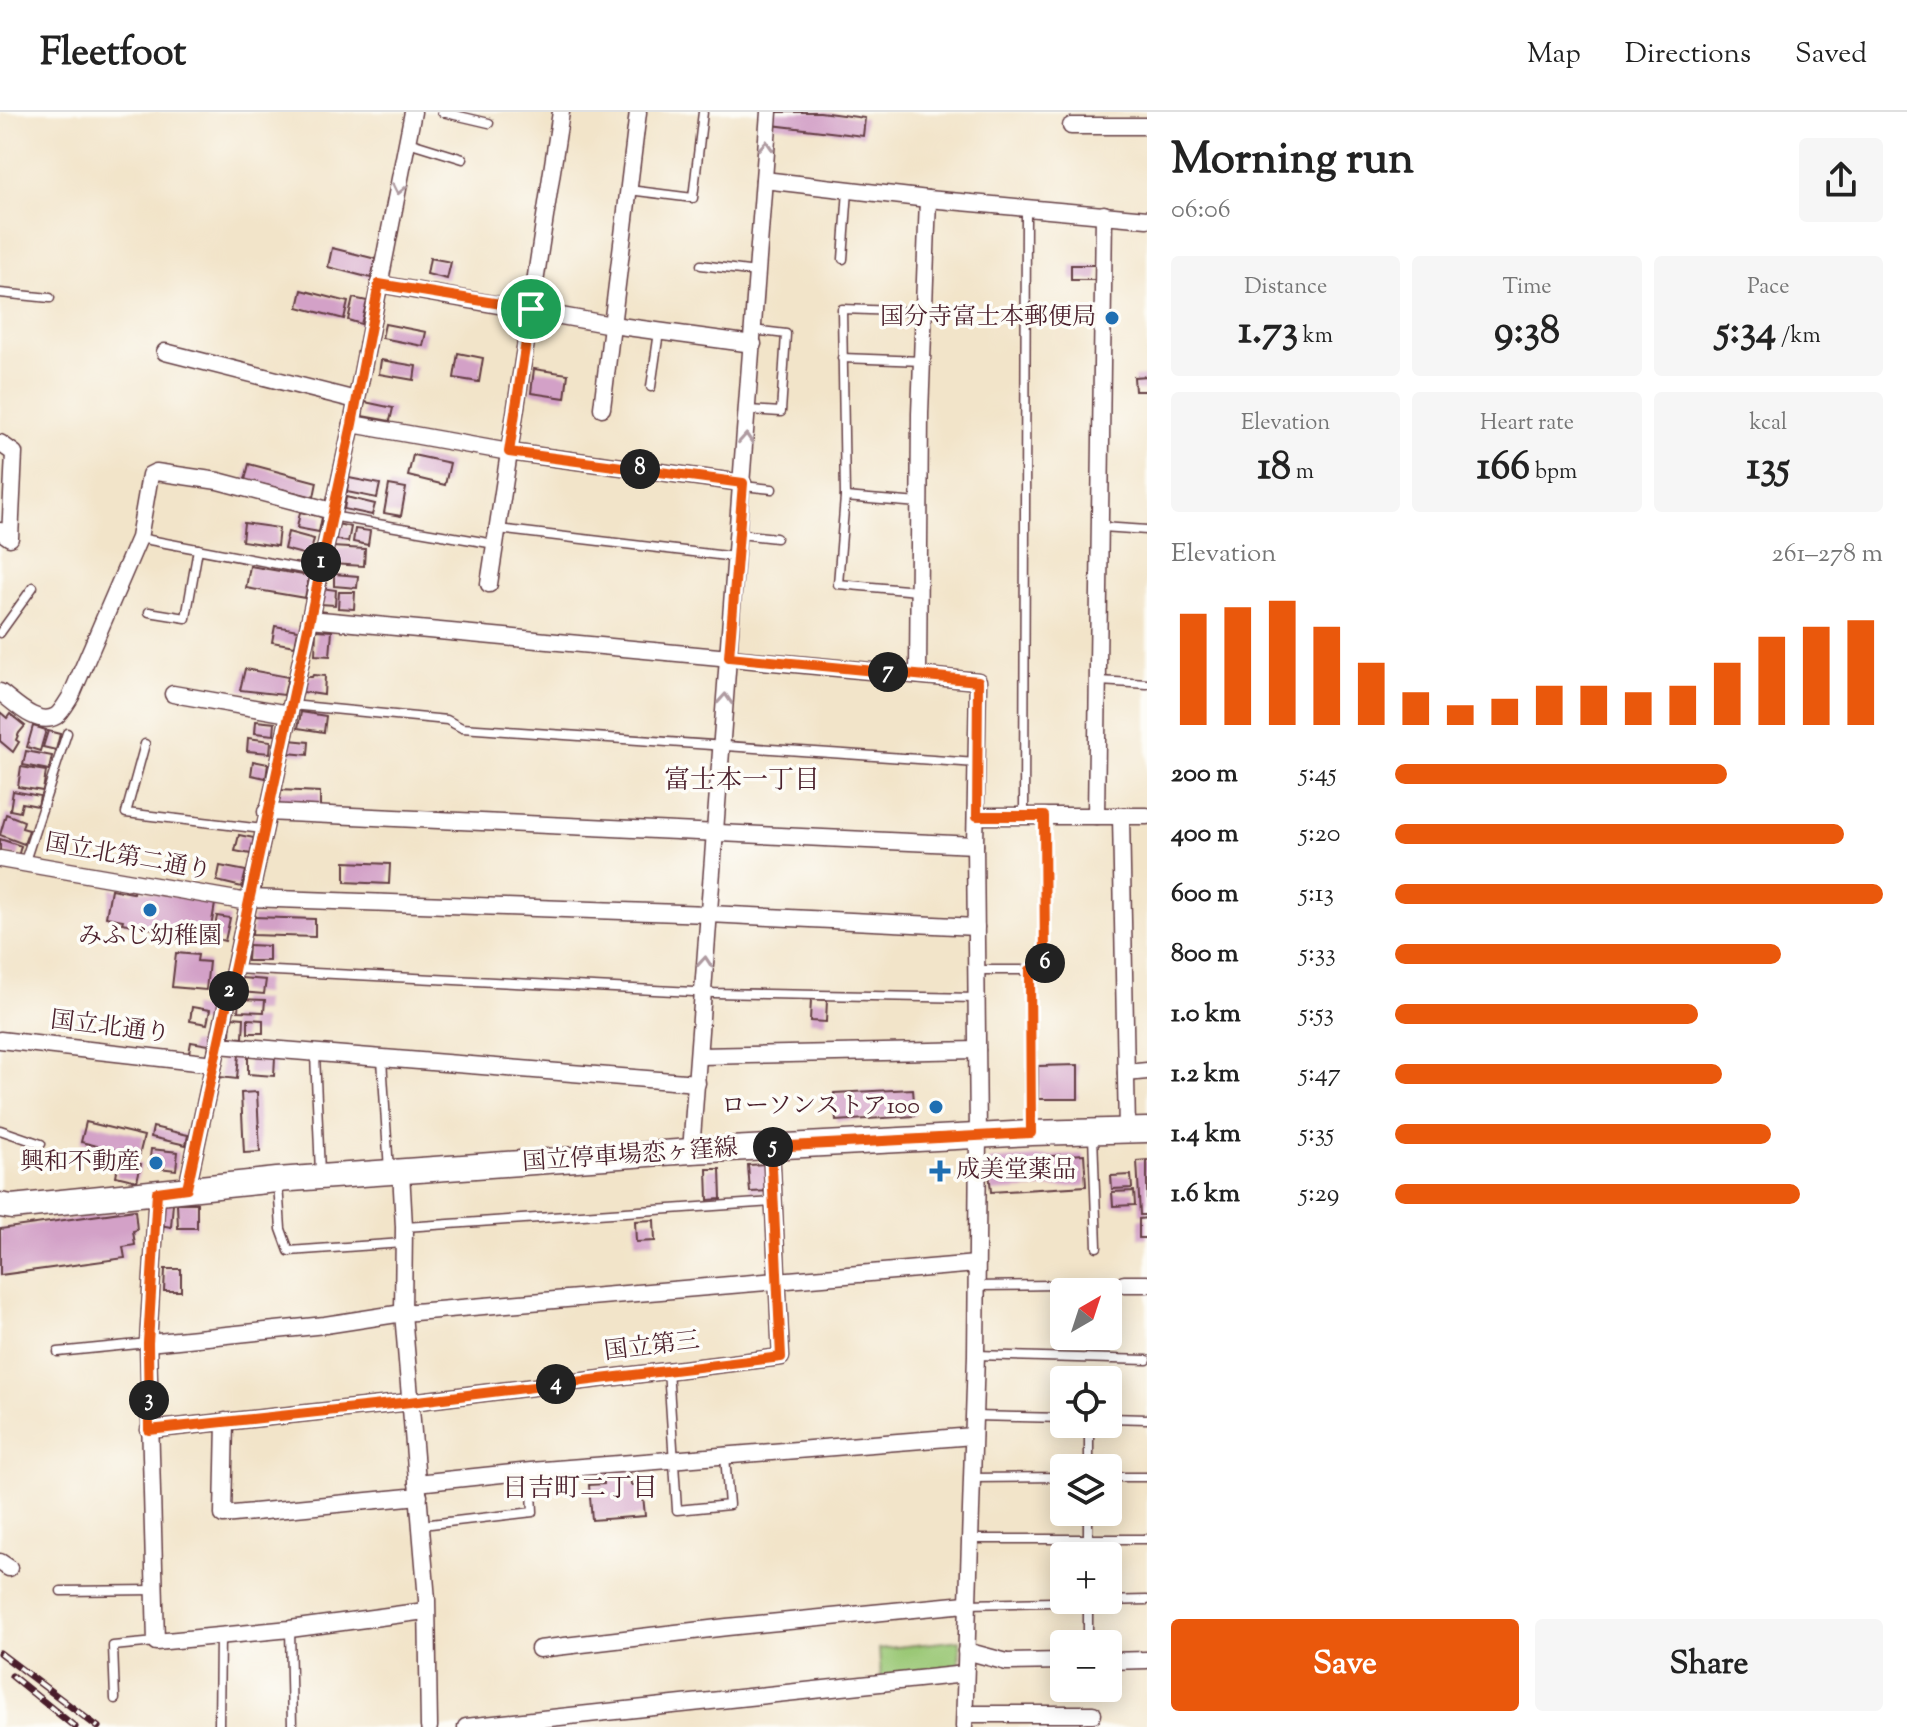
<!DOCTYPE html>
<meta charset="utf-8">
<style>
body{margin:0;font-family:"Sorts Mill Goudy","Noto Serif JP",serif;background:#f6f6f6;color:#222;height:100vh;display:flex;flex-direction:column;font-size:30px;white-space:nowrap}
*{box-sizing:border-box;margin:0}
p{font-size:26px;color:#767676}
.icon{flex:none;width:44px;height:44px;fill:none;stroke:currentColor;stroke-width:2;stroke-linecap:round;stroke-linejoin:round}
.map{position:relative;flex:1;overflow:hidden}
.sheet{display:flex;flex-direction:column;background:#fff;width:760px}
.sheet>*{flex:none}
.needle{width:52px;rotate:39deg}
.fabs{position:absolute;left:1050px;top:1166px;display:grid;gap:16px}
.fabs a{display:grid;place-items:center;width:72px;height:72px;border-radius:8px;background:#fff;box-shadow:0 4px 20px #0003;font-size:40px}
.pin{position:absolute;display:grid;place-items:center;width:68px;height:68px;color:#fff;margin:-34px;border:4px solid #fff;border-radius:50%;box-shadow:0 2px 8px #0007}
.km{position:absolute;width:40px;height:40px;margin:-20px;border-radius:50%;background:#222;color:#fff;font-size:22px;line-height:40px;text-align:center}
.round{display:grid;place-items:center;flex:none;width:84px;height:84px;border-radius:8px;background:#f6f6f6}
.summary{display:flex;align-items:center;justify-content:space-between;height:136px;padding:0 24px}
h1{font-size:44px;font-weight:700;line-height:60px}
.stats{display:grid;grid-template-columns:repeat(3,1fr);gap:12px;height:136px;padding:8px 24px}
.stats div{display:grid;align-content:center;border-radius:8px;background:#f6f6f6;text-align:center}
.stats b{font-size:40px;font-weight:700}
.stats small{font-size:22px;font-weight:400}
.stats p{font-size:22px}
.chart{height:224px;padding:16px 24px}
.chart p{display:flex;justify-content:space-between}
.chart svg{width:100%;height:144px;margin-top:8px;stroke:#ea580c;stroke-width:6}
.cta{display:flex;gap:16px;margin-top:auto;padding:16px 24px}
.cta a{flex:1;height:92px;border-radius:8px;background:#ea580c;color:#fff;font-size:32px;font-weight:700;line-height:92px;text-align:center}
.cta a+a{background:#f6f6f6;color:#222}
ul{padding:0 24px;list-style:none;font-size:26px}
li{display:grid;grid-template-columns:128px 96px 1fr;align-items:center;height:60px}
li i{height:20px;border-radius:10px;background:#ea580c}
header{display:flex;align-items:center;gap:48px;box-sizing:border-box;height:112px;padding:0 40px;background:#fff;border-bottom:2px solid #e0e0e0}
header strong{font-size:38px}
nav{display:flex;gap:44px;margin-inline-start:auto;font-size:28px}
main{display:flex;flex:1;min-height:0}
.map>svg:first-child{display:block}
.green{fill:#9ac775;stroke:#727350;stroke-width:2}
.building{fill:#d3a1c7}
.lines{fill:none;stroke-linecap:round;stroke-linejoin:round}
.service-casing{stroke:#633d43;stroke-width:11}
.minor-casing{stroke:#633d43;stroke-width:19}
.secondary-casing{stroke:#633d43;stroke-width:27}
.service{stroke:#fff;stroke-width:8}
.minor{stroke:#fff;stroke-width:16}
.secondary{stroke:#fff;stroke-width:24}
.rail-casing{stroke:#4a1f2b;stroke-width:7}
.rail{stroke:#fdfcf7;stroke-width:4;stroke-dasharray:12;stroke-linecap:butt}
.oneway{stroke:#ae9aa0}
.route-casing{stroke:#fff;stroke-width:16}
.route{stroke:#ea580c;stroke-width:10}
.poi-dot{fill:#1f6fb2;stroke:#fdfcf7;stroke-width:3}
.labels{text-anchor:middle;dominant-baseline:central;stroke-width:7;stroke-linejoin:round;paint-order:stroke}
.poi-label{font-size:24px;fill:#4a1f2b;stroke:#fdfcf7;text-anchor:end}
.street-label{font-size:24px;fill:#4a1f2b;stroke:#fdfcf7}
.neighbourhood-label{font-size:26px;fill:#4a1f2b;stroke:#fdfcf7}
</style>
<header>
<strong>Fleetfoot</strong>
<nav><a>Map</a><a>Directions</a><a>Saved</a></nav>
</header>
<main>
<div class="map">
<svg width="1147" height="1615" viewBox="0 0 1147 1615">
<rect width="100%" height="100%" fill="#fdfcf7"/>
<filter id="ink" filterUnits="userSpaceOnUse"><feTurbulence type="fractalNoise" baseFrequency=".0125" numOctaves="2"/><feDisplacementMap in="SourceGraphic" scale="16" xChannelSelector="R" yChannelSelector="G"/><feConvolveMatrix kernelMatrix="1 2 1 2 8 2 1 2 1" color-interpolation-filters="sRGB"/></filter>
<filter id="wash" filterUnits="userSpaceOnUse"><feTurbulence type="fractalNoise" baseFrequency=".006" numOctaves="4" result="noise"/><feDisplacementMap in="SourceGraphic" scale="32" xChannelSelector="R" yChannelSelector="G"/><feGaussianBlur stdDeviation="1.8" result="paint"/><feColorMatrix in="noise" values="0 0 0 0 0 0 0 0 0 0 0 0 0 0 0 0 0 1.4 0 .05"/><feComposite in="paint" operator="in"/></filter>
<g filter="url(#wash)">
<rect width="100%" height="100%" fill="#f2e4c9"/>
<path class="green" d="M960,1528L959,1559L881,1567L879,1537Z"/>
<g id="blocks">
<g class="building">
<path d="M773,0H820L865,6L863,24L772,13Z"/>
<path d="M332,136L376,147L371,166L328,155Z"/>
<path d="M430,146L451,150L447,167L427,162Z"/>
<rect x="1071" y="153" width="27" height="15"/>
<path d="M302,178L348,190L344,207L298,195Z"/>
<path d="M353,186L367,189L361,212L348,208Z"/>
<path d="M385,212L426,220L423,234L382,226Z"/>
<path d="M458,241L483,246L479,270L454,266Z"/>
<path d="M381,248L416,254L414,268L379,262Z"/>
<path d="M534,257L568,262L565,286L531,281Z"/>
<path d="M1147,264V279H1135L1134,265Z"/>
<path d="M365,290L393,296L390,309L362,304Z"/>
<path d="M413,343L450,351L445,373L408,364Z"/>
<path d="M249,352L317,370L314,385L245,368Z"/>
<path d="M349,366L380,372L377,386L347,380Z"/>
<path d="M389,373L406,376L401,404L384,401Z"/>
<path d="M346,385L375,392L372,403L344,397Z"/>
<path d="M300,400L322,405L319,420L297,416Z"/>
<path d="M244,411L279,416L277,434L242,429Z"/>
<path d="M337,412L351,415L348,430L334,427Z"/>
<path d="M355,417L370,419L368,433L353,430Z"/>
<path d="M288,420L314,427L310,444L284,437Z"/>
<path d="M332,435L365,437L364,454L331,452Z"/>
<path d="M250,454L309,464L305,486L246,476Z"/>
<path d="M334,462L358,464L357,476L334,474Z"/>
<path d="M321,476L336,478L335,493L320,492Z"/>
<path d="M339,480H355L354,497L338,496Z"/>
<path d="M275,514L298,518L295,534L272,530Z"/>
<path d="M316,518L332,519L330,544L315,543Z"/>
<path d="M245,557L288,565L284,583L240,578Z"/>
<path d="M313,563L325,564L324,583L303,580L304,565H312Z"/>
<path d="M0,600L7,606L10,602L25,614L19,621L16,628L19,630L13,640L0,629Z"/>
<path d="M301,600L326,604L324,620L298,616Z"/>
<path d="M256,609L275,611L274,623L255,621Z"/>
<path d="M33,614L46,618L40,639L27,635Z"/>
<path d="M48,619L60,622L56,638L43,635Z"/>
<path d="M248,626L271,629L270,641L247,639Z"/>
<path d="M289,628L309,630L308,643L288,641Z"/>
<path d="M26,639L52,644L49,658L23,653Z"/>
<path d="M253,649L268,652L266,666L251,663Z"/>
<path d="M21,655L46,659L43,679L18,675Z"/>
<path d="M279,678L320,680V696L278,694Z"/>
<path d="M13,679L40,684L38,694L22,691L20,700L10,698Z"/>
<path d="M6,702L24,709L22,716L29,718L24,732L0,723Z"/>
<path d="M239,723L254,726L251,742L235,739Z"/>
<path d="M0,727L21,734L18,745L0,739Z"/>
<path d="M345,750L390,752L389,772L345,770Z"/>
<path d="M220,754L246,759L242,775L217,769Z"/>
<path d="M111,777L133,781L134,777L215,792L209,827L122,811L123,808L106,805Z"/>
<path d="M217,804L230,806L225,829L213,826Z"/>
<path d="M253,805L315,807V825L252,823Z"/>
<path d="M248,833L269,834V849H247Z"/>
<path d="M176,841L198,843L197,849L209,850L206,878L172,875Z"/>
<path d="M241,866L266,868L264,882L240,880Z"/>
<path d="M239,887L265,888L264,900L238,899Z"/>
<path d="M811,887L827,888L826,910L810,909Z"/>
<path d="M192,895L210,898L207,912L190,909Z"/>
<path d="M231,905L244,906L243,926L230,925Z"/>
<path d="M248,907L263,908V921H248Z"/>
<path d="M191,930L209,933L207,944L189,941Z"/>
<path d="M222,941L239,942L237,967L220,965Z"/>
<path d="M248,943L275,945L274,964L248,962Z"/>
<path d="M1078,953V987H1038V954Z"/>
<path d="M913,977L915,1004L836,1009L834,981Z"/>
<path d="M257,980L260,1040L244,1041L241,981Z"/>
<path d="M86,1010L144,1024L139,1044L81,1030Z"/>
<path d="M153,1015L188,1023L186,1033L151,1025Z"/>
<path d="M151,1037L178,1040L176,1058L149,1055Z"/>
<path d="M1084,1042L1086,1074L991,1080L988,1048Z"/>
<path d="M119,1048L141,1052L137,1069L116,1064Z"/>
<path d="M1147,1048V1103H1140L1137,1049Z"/>
<path d="M768,1052L770,1079L750,1080L748,1053Z"/>
<path d="M707,1057H720L721,1087L708,1088Z"/>
<path d="M1131,1063L1132,1076L1112,1077L1111,1064Z"/>
<path d="M1134,1079L1135,1093L1113,1094L1112,1080Z"/>
<path d="M162,1090L173,1091L171,1115L160,1113Z"/>
<path d="M177,1091H197V1116H178Z"/>
<path d="M135,1098L137,1118L133,1119L135,1133L123,1135L125,1146L0,1163V1117Z"/>
<path d="M1147,1106V1126H1139V1107Z"/>
<path d="M654,1108L655,1129L636,1130L635,1109Z"/>
<path d="M165,1157H181V1179H164Z"/>
<path d="M630,1357L631,1373H642L645,1404L592,1408L589,1373L604,1372L603,1359Z"/>
</g>
</g>
</g>
<g filter="url(#ink)">
<use href="#blocks" fill-opacity="0" stroke="#633d43" stroke-width="2"/>
<g class="lines">
<defs>
<g id="service">
<path d="M442,0L489,11"/>
<path d="M408,30L463,47"/>
<path d="M629,78L693,86L703,0"/>
<path d="M843,147L848,78"/>
<path d="M701,153L756,160"/>
<path d="M0,181L50,186"/>
<path d="M842,246L923,249"/>
<path d="M651,275L659,220"/>
<path d="M748,298L781,300L786,222L753,218"/>
<path d="M743,374L772,377"/>
<path d="M845,385L919,391"/>
<path d="M331,404L495,432"/>
<path d="M1102,415L1147,418"/>
<path d="M498,417L735,445"/>
<path d="M739,422L776,426"/>
<path d="M139,426L319,460"/>
<path d="M918,479L838,472L845,385L842,197L924,200"/>
<path d="M149,500L186,506L198,437"/>
<path d="M0,521L33,475"/>
<path d="M1100,569L1147,572"/>
<path d="M291,593L447,608L462,616L977,651"/>
<path d="M145,632L126,701L263,717"/>
<path d="M1024,704L1026,95"/>
<path d="M24,752L67,621"/>
<path d="M234,857L714,881L976,886"/>
<path d="M976,858H1030L1045,854L1044,704"/>
<path d="M1030,858L1031,1018"/>
<path d="M315,942L320,1061"/>
<path d="M382,947L389,1059"/>
<path d="M0,1018L41,1032"/>
<path d="M1093,1023L1097,1135"/>
<path d="M278,1071L281,1117L289,1139L403,1131"/>
<path d="M405,1115L774,1090"/>
<path d="M977,1174L1057,1173"/>
<path d="M58,1240L148,1231"/>
<path d="M977,1243L1147,1248"/>
<path d="M668,1257L677,1398L729,1393L725,1344"/>
<path d="M974,1304L1064,1306"/>
<path d="M1108,1306L1147,1307"/>
<path d="M1089,1356V1312"/>
<path d="M1108,1365H1147"/>
<path d="M972,1366L1064,1365"/>
<path d="M422,1413L533,1400L531,1360"/>
<path d="M971,1427H1147"/>
<path d="M1088,1444V1400"/>
<path d="M61,1479L156,1478"/>
<path d="M967,1492L1147,1488"/>
<path d="M290,1517L292,1615"/>
<path d="M1088,1532V1488"/>
<path d="M115,1587L113,1534L156,1530"/>
<path d="M219,1615L220,1524"/>
</g>
<g id="minor">
<path d="M1071,14H1147"/>
<path d="M764,68L928,87L1147,107"/>
<path d="M379,172L612,213L753,232"/>
<path d="M165,240L356,288"/>
<path d="M602,296L638,0"/>
<path d="M352,312L509,340L743,371"/>
<path d="M0,331L14,341L10,426L0,419"/>
<path d="M489,472L561,0"/>
<path d="M310,507L978,569L975,733L978,1023L976,1243L964,1615"/>
<path d="M918,563L920,302L928,87"/>
<path d="M0,580C14,590 37,615 56,604C62,600 67,590 71,584L139,426L150,363L156,360L218,369L332,399"/>
<path d="M173,582L289,602"/>
<path d="M266,700L975,733"/>
<path d="M977,704H1147"/>
<path d="M1096,704L1104,102"/>
<path d="M1121,704L1127,1018"/>
<path d="M0,747L248,790"/>
<path d="M249,786L709,802L976,815"/>
<path d="M0,928L214,952"/>
<path d="M218,933L697,971"/>
<path d="M699,944L977,938"/>
<path d="M1126,961L1147,959"/>
<path d="M691,1039L769,0"/>
<path d="M401,1059L404,1115L403,1201L427,1488L429,1615"/>
<path d="M187,1076L352,312L413,0"/>
<path d="M157,1080L148,1231L156,1530L290,1517L425,1499"/>
<path d="M1124,1172H1147"/>
<path d="M148,1231L325,1213L403,1201L976,1152"/>
<path d="M225,1309L223,1403L419,1384"/>
<path d="M149,1318L410,1290L781,1245L771,1035"/>
<path d="M417,1371L531,1359L973,1324"/>
<path d="M0,1450L9,1456"/>
<path d="M539,1537L727,1515L966,1492"/>
<path d="M966,1539L1007,1550L1064,1549"/>
<path d="M1108,1549L1147,1548"/>
<path d="M965,1602H1093"/>
<path d="M466,1615L965,1562"/>
</g>
<path id="secondary" d="M0,1093L12,1095L277,1068L691,1039L1031,1021L1147,1018"/>
</defs>
<use href="#service" class="service-casing"/>
<use href="#minor" class="minor-casing"/>
<use href="#secondary" class="secondary-casing"/>
<use href="#service" class="service"/>
<use href="#minor" class="minor"/>
<use href="#secondary" class="secondary"/>
<defs>
<g id="rail">
<path d="M0,1541L98,1615"/>
<path d="M12,1564L75,1615"/>
</g>
</defs>
<use href="#rail" class="rail-casing"/>
<use href="#rail" class="rail"/>
</g>
<defs><path id="oneway-chevron" d="M-2-3.5L2.5 0L-2 3.5" fill="none" stroke-width="1.6" stroke-linecap="round" stroke-linejoin="round" transform="scale(2)"/></defs>
<g class="oneway">
<use href="#oneway-chevron" transform="translate(766 34) rotate(-86)"/>
<use href="#oneway-chevron" transform="translate(399 77) rotate(102)"/>
<use href="#oneway-chevron" transform="translate(746 327) rotate(-86)"/>
<use href="#oneway-chevron" transform="translate(725 587) rotate(-86)"/>
<use href="#oneway-chevron" transform="translate(705 850) rotate(-85)"/>
</g>
</g>
<g class="lines" filter="url(#ink)">
<defs>
<path id="route" d="M379,172L531,197L509,340L743,371L729,545L978,569L977,704H1044L1045,854L1030,858L1031,1021L771,1035L781,1245L410,1290L149,1318L148,1231L157,1080L187,1076L352,312Z"/>
</defs>
<use href="#route" class="route-casing"/>
<use href="#route" class="route"/>
</g>
<g class="poi-dot">
<circle cx="1112" cy="206" r="8"/>
<circle cx="150" cy="798" r="8"/>
<circle cx="936" cy="995" r="8"/>
<circle cx="156" cy="1051" r="8"/>
<path d="M936 1047h8v8h8v8h-8v8h-8v-8h-8v-8h8z"/>
</g>
<g class="labels">
<g class="poi-label">
<text x="1096" y="206">国分寺富士本郵便局</text>
<text x="150" y="825" text-anchor="middle">みふじ幼稚園</text>
<text x="920" y="995">ローソンストア100</text>
<text x="140" y="1051">興和不動産</text>
<text x="956" y="1059" text-anchor="start">成美堂薬品</text>
</g>
<g class="street-label">
<text transform="translate(128 746) rotate(10)">国立北第二通り</text>
<text transform="translate(110 916) rotate(7)">国立北通り</text>
<text transform="translate(630 1044) rotate(-4)">国立停車場恋ヶ窪線</text>
<text transform="translate(652 1235) rotate(-7)">国立第三</text>
</g>
<g class="neighbourhood-label">
<text x="742" y="669">富士本一丁目</text>
<text x="580" y="1377">日吉町二丁目</text>
</g>
</g>
</svg>
<div class="fabs">
<a><svg class="needle" viewBox="-14 -14 28 28"><path d="M0-13l5 13h-10z" fill="#e53935"/><path d="M0 13l5-13h-10z" fill="#767676"/></svg></a>
<a><svg class="icon" aria-label="locate" viewBox="0 0 24 24"><circle cx="12" cy="12" r="6"/><path d="M12 2v4M12 18v4M2 12h4M18 12h4"/></svg></a>
<a><svg class="icon" aria-label="layers" viewBox="0 0 24 24"><path d="M12 4l9 5-9 5-9-5zM3 14l9 5 9-5"/></svg></a>
<a>+</a>
<a>−</a>
</div>
<div class="pin" style="left:531px;top:197px;background:#1e9e55"><svg class="icon" aria-label="arrive" viewBox="0 0 24 24"><path d="M6 21V4h12l-3 4 3 4H6"/></svg></div>
<b class="km" style="left:321px;top:450px">1</b>
<b class="km" style="left:229px;top:879px">2</b>
<b class="km" style="left:149px;top:1288px">3</b>
<b class="km" style="left:556px;top:1272px">4</b>
<b class="km" style="left:773px;top:1035px">5</b>
<b class="km" style="left:1045px;top:851px">6</b>
<b class="km" style="left:888px;top:560px">7</b>
<b class="km" style="left:640px;top:357px">8</b>
</div>
<section class="sheet">
<div class="summary"><div><h1>Morning run</h1><p>06:06</p></div><a class="round"><svg class="icon" aria-label="share" viewBox="0 0 24 24"><path d="M12 15V3M7 8l5-5 5 5M5 13v7h14v-7"/></svg></a></div>
<div class="stats">
<div><p>Distance</p><b>1.73<small> km</small></b></div>
<div><p>Time</p><b>9:38</b></div>
<div><p>Pace</p><b>5:34<small> /km</small></b></div>
</div>
<div class="stats">
<div><p>Elevation</p><b>18<small> m</small></b></div>
<div><p>Heart rate</p><b>166<small> bpm</small></b></div>
<div><p>kcal</p><b>135</b></div>
</div>
<div class="chart"><p><span>Elevation</span>261–278 m</p>
<svg viewBox="0 0 160 44" preserveAspectRatio="none"><path d="M5 44V10M15 44V8M25 44V6M35 44V14M45 44V25M55 44V34M65 44V38M75 44V36M85 44V32M95 44V32M105 44V34M115 44V32M125 44V25M135 44V17M145 44V14M155 44V12"/></svg>
</div>
<ul>
<li><b>200 m</b>5:45<i style="width:68%"></i></li>
<li><b>400 m</b>5:20<i style="width:92%"></i></li>
<li><b>600 m</b>5:13<i style="width:100%"></i></li>
<li><b>800 m</b>5:33<i style="width:79%"></i></li>
<li><b>1.0 km</b>5:53<i style="width:62%"></i></li>
<li><b>1.2 km</b>5:47<i style="width:67%"></i></li>
<li><b>1.4 km</b>5:35<i style="width:77%"></i></li>
<li><b>1.6 km</b>5:29<i style="width:83%"></i></li>
</ul>
<div class="cta"><a>Save</a><a>Share</a></div>
</section>
</main>
